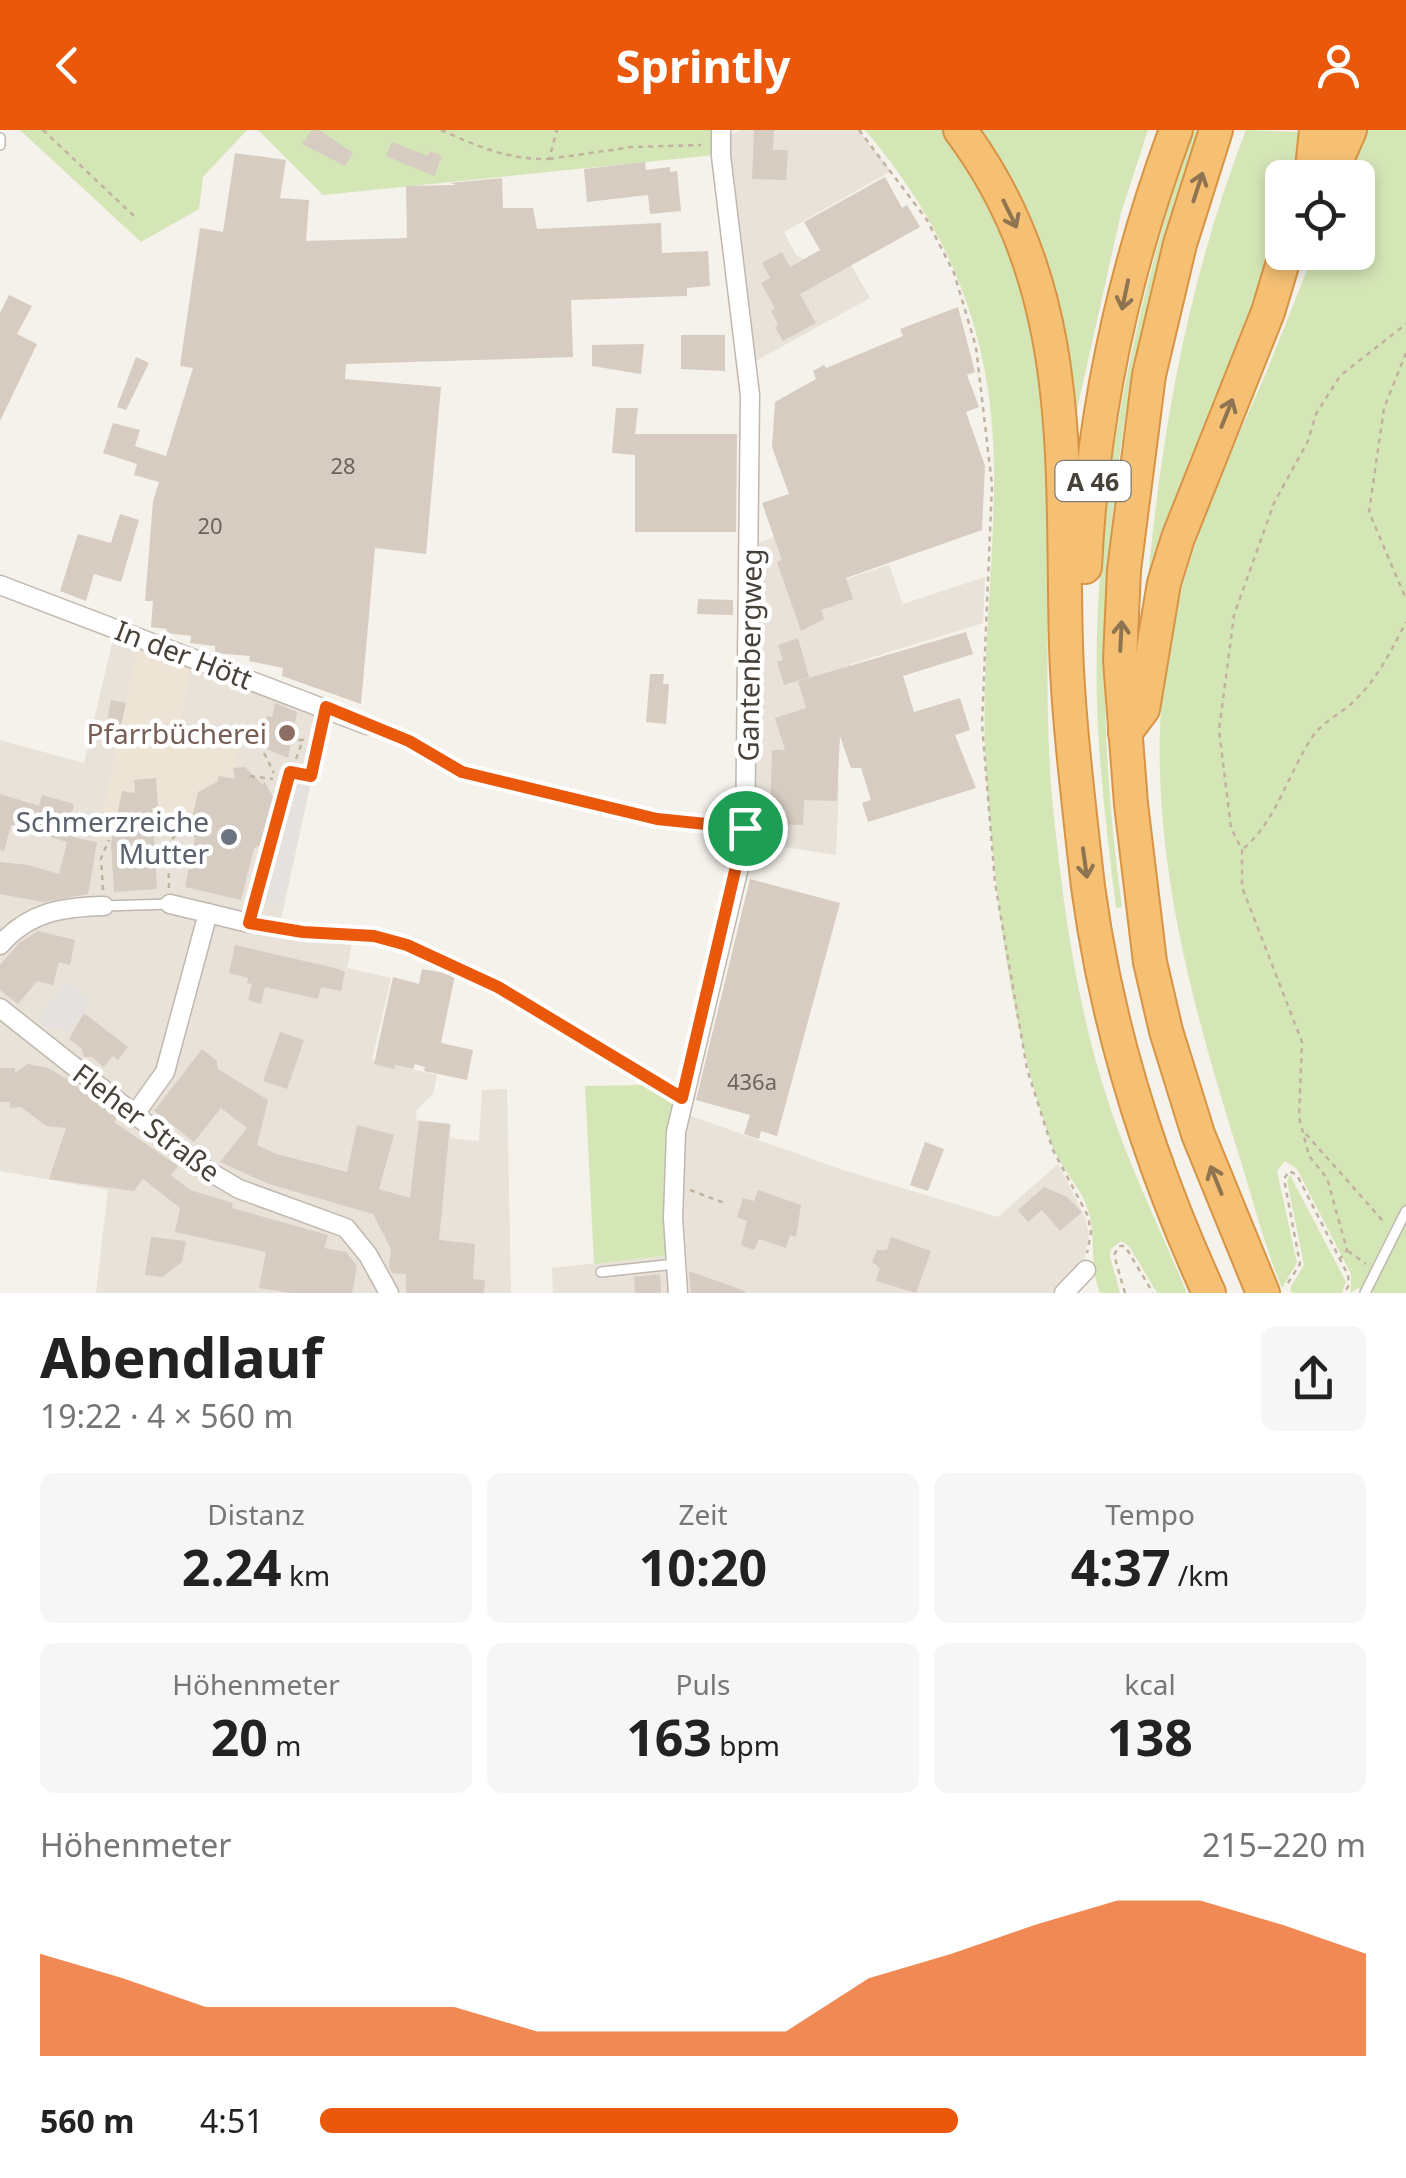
<!DOCTYPE html>
<html lang="de">
<meta charset="utf-8">
<style>
body{margin:0;font-family:"Noto Sans",sans-serif;background:#f6f6f6;color:#222;height:100vh;display:flex;flex-direction:column;font-size:38px;white-space:nowrap}
*{box-sizing:border-box;margin:0}
p{font-size:32px;color:#767676}
.icon{flex:none;width:55px;height:55px;fill:none;stroke:currentColor;stroke-width:2;stroke-linecap:round;stroke-linejoin:round}
.map{position:relative;height:1163px;overflow:hidden}
.sheet{display:flex;flex-direction:column;background:#fff;flex:1}
.sheet>*{flex:none}
.fabs{position:absolute;left:1265px;top:30px;display:grid;gap:20px}
.fabs a{display:grid;place-items:center;width:110px;height:110px;border-radius:15px;background:#fff;box-shadow:0 5px 15px #0003;font-size:50px}
.pin{position:absolute;display:grid;place-items:center;width:85px;height:85px;color:#fff;margin:-42px;border:5px solid #fff;border-radius:50%;box-shadow:0 2px 10px #0007}
.round{display:grid;place-items:center;flex:none;width:105px;height:105px;border-radius:15px;background:#f6f6f6}
.summary{display:flex;align-items:center;justify-content:space-between;height:170px;padding:0 40px}
h1{font-size:55px;font-weight:700;line-height:75px}
.metrics{display:grid;grid-template-columns:repeat(3,1fr);gap:15px;height:170px;padding:10px 40px}
.metrics div{display:grid;align-content:center;border-radius:15px;background:#f6f6f6;text-align:center}
.metrics b{font-size:50px;font-weight:700}
.metrics small{font-size:28px;font-weight:400}
.metrics p{font-size:28px}
.chart{height:280px;padding:20px 40px}
.chart p{display:flex;justify-content:space-between}
.chart svg{width:100%;height:180px;margin-top:10px;fill:#ea580c;opacity:.7}
ul{padding:0 40px;list-style:none;font-size:32px}
li{display:grid;grid-template-columns:160px 120px 1fr;align-items:center;height:75px}
li i{height:25px;border-radius:12px;background:#ea580c}
header{display:flex;justify-content:space-between;align-items:center;height:130px;padding:0 40px;background:#ea580c;color:#fff;font-size:45px;font-weight:700}
.map>svg:first-child{display:block}
.residential{fill:#e8e2d9}
.education{fill:#ede4d6}
.green{fill:#d5e6b6}
.parking{fill:#e4e1df}
.building{fill:#d6ccc1}
.lines{fill:none;stroke-linecap:round;stroke-linejoin:round}
.lane-casing{stroke:#c0b8ae;stroke-width:12}
.street-casing{stroke:#c0b8ae;stroke-width:21}
.highway-casing{stroke:#d69444;stroke-width:36}
.path{stroke:#c1b2a0;stroke-width:2.5;stroke-dasharray:5 5;stroke-linecap:butt}
.lane{stroke:#fff;stroke-width:9}
.street{stroke:#fff;stroke-width:18}
.highway{stroke:#f6c074;stroke-width:32}
.oneway{stroke:#8e7451}
.route-casing{stroke:#fff;stroke-width:20}
.route{stroke:#ea580c;stroke-width:12}
.education-dot{fill:#8d6e63;stroke:#fff;stroke-width:4}
.worship-dot{fill:#6b7280;stroke:#fff;stroke-width:4}
.labels{text-anchor:middle;dominant-baseline:central;stroke-width:9;stroke-linejoin:round;paint-order:stroke}
.number-label{font-size:22px;fill:#6c645b}
.shield{fill:#fff;stroke:#7f7a74;stroke-width:2.5}
.shield-label{font-size:25px;font-weight:bold;fill:#484139}
.street-label{font-size:28px;fill:#484139;stroke:#fff}
.education-label{font-size:28px;fill:#785e54;stroke:#fff;text-anchor:end}
.worship-label{font-size:28px;fill:#5b616d;stroke:#fff;text-anchor:end}
</style>
<header><svg class="icon" aria-label="back" viewBox="0 0 24 24"><path d="M15 5l-7 7 7 7"/></svg>Sprintly<svg class="icon" aria-label="person" viewBox="0 0 24 24"><circle cx="12" cy="8" r="4"/><path d="M4 21q1-7 8-7t8 7"/></svg></header>
<div class="map">
<svg width="1406" height="1163" viewBox="0 0 1406 1163">
<rect width="100%" height="100%" fill="#f5f1eb"/>
<g class="residential">
<path d="M741,0H858L891,41L784,102L796,125L833,145L851,135L870,168L750,234L725,7Z"/>
<path d="M809,394L846,449L889,435L903,474L985,447L983,493L851,534L854,544L823,655H839L836,725L750,712L755,414Z"/>
<path d="M115,500L326,584L280,794L353,809L347,838L391,848L372,930L437,945L433,964L417,980L416,990L451,994L450,1008L479,1011L482,960L507,959L511,1163H331L296,1154L294,1163H96L108,1060L0,1041V610L84,633Z"/>
<path d="M683,983L840,1039L998,1087L1058,1034L1085,1087L1089,1104L1083,1138L1061,1163H553L552,1138L673,1125Z"/>
</g>
<path class="education" d="M138,511L191,533L182,589L207,612L238,618L236,638L215,657L205,658L203,664L198,662L193,696L154,697V715L101,709L97,712Z"/>
<g class="green">
<path d="M20,0H247L203,47L199,79L141,112Z"/>
<path d="M258,0H712L715,25L323,65Z"/>
<path d="M865,0H947C972,37 1013,114 1024,156C1068,326 1036,503 1053,677C1063,776 1077,879 1109,974C1130,1039 1161,1100 1187,1163H1157L1129,1116L1121,1111L1111,1119L1110,1126L1120,1163H1100C1088,1134 1098,1103 1086,1074C1077,1053 1060,1037 1052,1015C1011,901 997,778 987,658C979,556 993,456 994,354C996,215 954,105 865,0Z"/>
<path d="M979,0H1148L1121,83L1075,289L1056,169L998,29Z"/>
<path d="M1193,0H1200C1109,256 1084,508 1122,777L1116,778C1108,710 1099,642 1097,574C1092,376 1131,186 1193,0Z"/>
<path d="M1246,0L1300,2L1297,47L1282,48V109L1145,479C1160,311 1185,158 1246,0Z"/>
<path d="M1367,0H1406V1163H1368L1358,1158L1351,1163V1144L1297,1039L1285,1031L1277,1041L1297,1133L1282,1158C1265,1118 1255,1077 1242,1035C1189,867 1137,683 1170,506C1186,426 1218,351 1251,277C1274,226 1293,174 1314,123L1358,122V48L1346,47Z"/>
<path d="M640,955L671,961L675,968L673,1125L594,1134L585,956Z"/>
<path d="M1290,1045L1346,1152L1342,1163H1292L1290,1158L1304,1135L1287,1051Z"/>
</g>
<g class="parking">
<path d="M293,646L310,650L281,775L260,769Z"/>
<path d="M66,851L92,871L68,902L56,893L50,899L37,889Z"/>
</g>
<g class="building">
<path d="M312,0H319L353,23L345,36L302,14Z"/>
<path d="M754,0H774L773,20H788L786,50L752,49Z"/>
<path d="M392,12L428,26L430,21L442,26L434,46L386,26Z"/>
<path d="M235,23L286,30L280,68L309,70L306,111L407,108L406,56L456,55L450,53L502,48L503,78H533L537,99L661,93L662,123L708,121L710,156L687,158V166L571,170L573,227L346,234L345,249L441,257L426,424L375,418L361,574L282,546L283,538L249,531L250,526L215,523V516L190,513L191,506L166,503L167,499L151,497L153,471H145L153,371L159,352L134,345L137,334L103,323L113,293L140,300L135,316L166,326L193,238L180,236L200,98L223,102Z"/>
<path d="M645,32L646,40L670,37V42L677,41L681,81L650,84L648,65L587,72L584,39Z"/>
<path d="M885,47L902,78L907,75L920,97L800,164L816,193L783,211L775,197L778,194L771,181L775,178L761,153L770,148L762,133L782,122L790,137L820,120L804,92Z"/>
<path d="M9,165L32,176L17,204L37,214L0,291V183Z"/>
<path d="M958,177L975,242L967,245L979,277L966,282L985,336L982,400L846,448L853,469L821,480L824,489L801,501L777,432L782,430L762,373L789,364L772,317L775,272L816,249L813,241L824,235L826,238L903,206L900,199Z"/>
<path d="M681,205H725V241L681,239Z"/>
<path d="M644,214L641,244L592,236V215Z"/>
<path d="M136,227L149,233L126,280L117,277Z"/>
<path d="M616,278H638L635,304H737L736,402H635V325L612,323Z"/>
<path d="M120,384L139,390L121,452L94,444L86,471L60,461L78,404L111,413Z"/>
<path d="M698,469L733,470V485L697,484Z"/>
<path d="M966,502L973,524L903,546L914,582L960,568L970,600L955,605L976,658L868,692L862,673L871,670L861,638H851L840,606L837,671L804,670L803,695L770,694L772,620H785L775,588L806,578L798,551Z"/>
<path d="M798,508L809,547L784,555L777,532L783,530L778,515Z"/>
<path d="M650,544H664L663,554H669L666,594L646,592Z"/>
<path d="M111,570L126,573L117,614L103,610Z"/>
<path d="M275,573L297,582L288,628L260,616L267,586L272,587Z"/>
<path d="M245,637L263,655L264,651L273,667L262,715L254,718L241,770L185,757L195,708L190,697L198,662L217,652L219,646L235,649L233,638Z"/>
<path d="M156,648L158,678H152L157,759L114,762L111,714L122,661L135,663L134,650Z"/>
<path d="M0,664L39,676L42,665L74,674L70,693L79,696L76,708L97,712L88,764L43,772L0,764V732L28,735L59,744L67,712L11,695L4,721L0,720Z"/>
<path d="M750,749L840,773L777,1006L761,1001L759,1009L744,1004L750,985L696,970Z"/>
<path d="M38,801L75,810L70,835L59,832L53,855L37,851L18,874L0,860V835L19,813Z"/>
<path d="M235,815L339,839L345,842L341,861L321,857L318,869L265,857L261,874L248,870L252,854L247,853L248,848L229,843Z"/>
<path d="M422,839L455,845L441,913L473,920L467,950L424,941L425,937L415,934L413,939L395,935L394,939L374,934L393,847L419,854Z"/>
<path d="M84,883L128,917L118,930L113,926L104,937L92,927H84L82,919L69,909Z"/>
<path d="M280,902L304,910L287,959L263,951Z"/>
<path d="M202,919L217,931L218,939L268,970L257,1015L276,1024L347,1042L357,995L394,1005L379,1059L410,1068L419,991L450,994L439,1110L475,1114L473,1149L485,1150L484,1163H406V1144L392,1143L389,1137L391,1119L373,1084L269,1054L220,1032L247,998L221,978L194,1012L154,981Z"/>
<path d="M28,934L48,938L67,949L117,988L114,992L178,1036L171,1045L190,1060L233,1073L232,1078L328,1105L324,1118L346,1122L357,1136L352,1163H291L259,1158L266,1122L175,1102L180,1078L143,1049L134,1061L49,1049L66,998L46,996L21,977L10,978V972H0V938H15V943Z"/>
<path d="M925,1012L944,1019L928,1061L910,1055Z"/>
<path d="M1044,1057L1067,1067L1082,1082L1060,1101L1042,1080L1028,1092L1018,1080Z"/>
<path d="M758,1060L801,1075L796,1107L790,1105L786,1118L759,1109L754,1120L741,1115L747,1091L737,1087L743,1068L754,1071Z"/>
<path d="M151,1107L186,1111L182,1132L162,1147L145,1145Z"/>
<path d="M891,1107L931,1121L916,1163L876,1151L880,1138L872,1132L877,1120H887Z"/>
<path d="M689,1141L745,1161V1163H691Z"/>
<path d="M660,1144L661,1163H635L634,1147Z"/>
</g>
<g class="lines">
<defs>
<g id="lane">
<path d="M0,8V15"/>
<path d="M290,642L249,793L303,802"/>
<path d="M104,776L170,774"/>
<path d="M601,1142L675,1134"/>
<path d="M1365,1163L1406,1081"/>
</g>
<g id="street">
<path d="M0,455L367,595"/>
<path d="M170,774L249,793"/>
<path d="M0,815C29,782 62,777 104,776"/>
<path d="M0,878L200,1036L239,1059L346,1098L368,1125L389,1163"/>
<path d="M135,984L165,942L208,783"/>
<path d="M678,1163L673,1088L676,1002L745,712L750,265L721,26V0"/>
<path d="M1064,1163L1086,1140"/>
</g>
<g id="highway">
<path d="M960,0C1078,158 1061,331 1066,516C1068,581 1076,648 1083,713C1098,868 1144,1021 1209,1163"/>
<path d="M1216,0L1180,114L1149,245L1124,440L1120,530L1131,674L1150,832L1166,901L1198,1004L1263,1163"/>
<path d="M1311,48L1316,0"/>
<path d="M1329,48L1350,0"/>
<path d="M1085,437C1092,288 1124,140 1176,0"/>
<path d="M1125,603L1143,579L1164,453L1178,408L1268,182L1286,122"/>
</g>
</defs>
<use href="#lane" class="lane-casing"/>
<use href="#street" class="street-casing"/>
<use href="#highway" class="highway-casing"/>
<g class="path">
<path d="M43,0L135,87"/>
<path d="M441,0C477,16 508,30 549,29L557,0"/>
<path d="M859,0L927,90L954,143L976,217L992,355L982,594L995,753L1027,939L1053,1020L1088,1086L1091,1103L1087,1123"/>
<path d="M549,29L632,17L701,15"/>
<path d="M1406,223L1384,278L1369,382L1406,469"/>
<path d="M383,601L409,611L462,641L657,689L729,697"/>
<path d="M264,623L274,643"/>
<path d="M296,629L303,610H297"/>
<path d="M303,644L311,645L322,598"/>
<path d="M250,646L273,649"/>
<path d="M1244,718C1277,690 1288,643 1313,606C1325,589 1347,581 1360,565C1380,544 1393,517 1406,492"/>
<path d="M169,758L168,716L181,696"/>
<path d="M103,760L101,728L109,710"/>
<path d="M314,803L375,806L454,835L667,959"/>
<path d="M1306,1004L1383,1091"/>
<path d="M690,1060L727,1074"/>
<path d="M1348,1121L1366,1134"/>
<path d="M1339,1130L1347,1120L1327,1048L1309,1026L1299,987L1302,912L1242,757V720L1231,698L1219,600L1234,485L1274,373L1308,311L1316,284L1340,246L1406,194"/>
<path d="M1288,1153L1300,1134L1284,1049L1289,1041L1297,1045L1348,1145L1349,1155L1344,1163"/>
<path d="M1125,1163L1114,1125L1119,1116H1125L1153,1163"/>
</g>
<use href="#lane" class="lane"/>
<use href="#street" class="street"/>
<use href="#highway" class="highway"/>
</g>
<defs><path id="oneway-shaft" d="M-6 0H5M1.5-3L5.5 0L1.5 3" fill="none" stroke-width="1.6" stroke-linecap="round" stroke-linejoin="round" transform="scale(2.5)"/></defs>
<g class="oneway">
<use href="#oneway-shaft" transform="translate(1198 57) rotate(-72)"/>
<use href="#oneway-shaft" transform="translate(1010 84) rotate(64)"/>
<use href="#oneway-shaft" transform="translate(1125 165) rotate(102)"/>
<use href="#oneway-shaft" transform="translate(1227 283) rotate(-68)"/>
<use href="#oneway-shaft" transform="translate(1121 506) rotate(-87)"/>
<use href="#oneway-shaft" transform="translate(1085 733) rotate(82)"/>
<use href="#oneway-shaft" transform="translate(1216 1050) rotate(-112)"/>
</g>
<g class="lines">
<defs>
<path id="route" d="M326,577L409,611L462,642L657,689L745,698L682,968L498,857L407,815L374,806L303,802L249,793L290,642L311,646Z"/>
</defs>
<use href="#route" class="route-casing"/>
<use href="#route" class="route"/>
</g>
<circle class="education-dot" cx="287" cy="603" r="10"/>
<circle class="worship-dot" cx="229" cy="707" r="10"/>
<g class="labels">
<g class="number-label">
<text x="343" y="335">28</text>
<text x="210" y="395">20</text>
<text x="752" y="951">436a</text>
</g>
<rect class="shield" x="1055.5" y="331" width="75" height="40" rx="8"/>
<g class="shield-label">
<text x="1093" y="351">A 46</text>
</g>
<g class="street-label">
<text transform="translate(184 524) rotate(21)">In der Hött</text>
<text transform="translate(749 525) rotate(-89)">Gantenbergweg</text>
<text transform="translate(147 992) rotate(37)">Fleher Straße</text>
</g>
<g class="education-label">
<text x="267" y="603">Pfarrbücherei</text>
</g>
<g class="worship-label">
<text x="209" y="691">Schmerzreiche<tspan x="209" dy="32">Mutter</tspan></text>
</g>
</g>
</svg>
<div class="fabs">
<a><svg class="icon" aria-label="locate" viewBox="0 0 24 24"><circle cx="12" cy="12" r="6"/><path d="M12 2v4M12 18v4M2 12h4M18 12h4"/></svg></a>
</div>
<div class="pin" style="left:745px;top:698px;background:#1e9e55"><svg class="icon" aria-label="arrive" viewBox="0 0 24 24"><path d="M6 21V4h12l-3 4 3 4H6"/></svg></div>
</div>
<section class="sheet">
<div class="summary"><div><h1>Abendlauf</h1><p>19:22 · 4 × 560 m</p></div><a class="round"><svg class="icon" aria-label="share" viewBox="0 0 24 24"><path d="M12 15V3M7 8l5-5 5 5M5 13v7h14v-7"/></svg></a></div>
<div class="metrics">
<div><p>Distanz</p><b>2.24<small> km</small></b></div>
<div><p>Zeit</p><b>10:20</b></div>
<div><p>Tempo</p><b>4:37<small> /km</small></b></div>
</div>
<div class="metrics">
<div><p>Höhenmeter</p><b>20<small> m</small></b></div>
<div><p>Puls</p><b>163<small> bpm</small></b></div>
<div><p>kcal</p><b>138</b></div>
</div>
<div class="chart"><p><span>Höhenmeter</span>215–220 m</p>
<svg viewBox="0 0 160 44" preserveAspectRatio="none"><path d="M0 44V19L10 25L20 32L30 32L40 32L50 32L60 38L70 38L80 38L90 38L100 25L110 19L120 12L130 6L140 6L150 12L160 19V44z"/></svg>
</div>
<ul>
<li><b>560 m</b>4:51<i style="width:61%"></i></li>
</ul>
</section>
